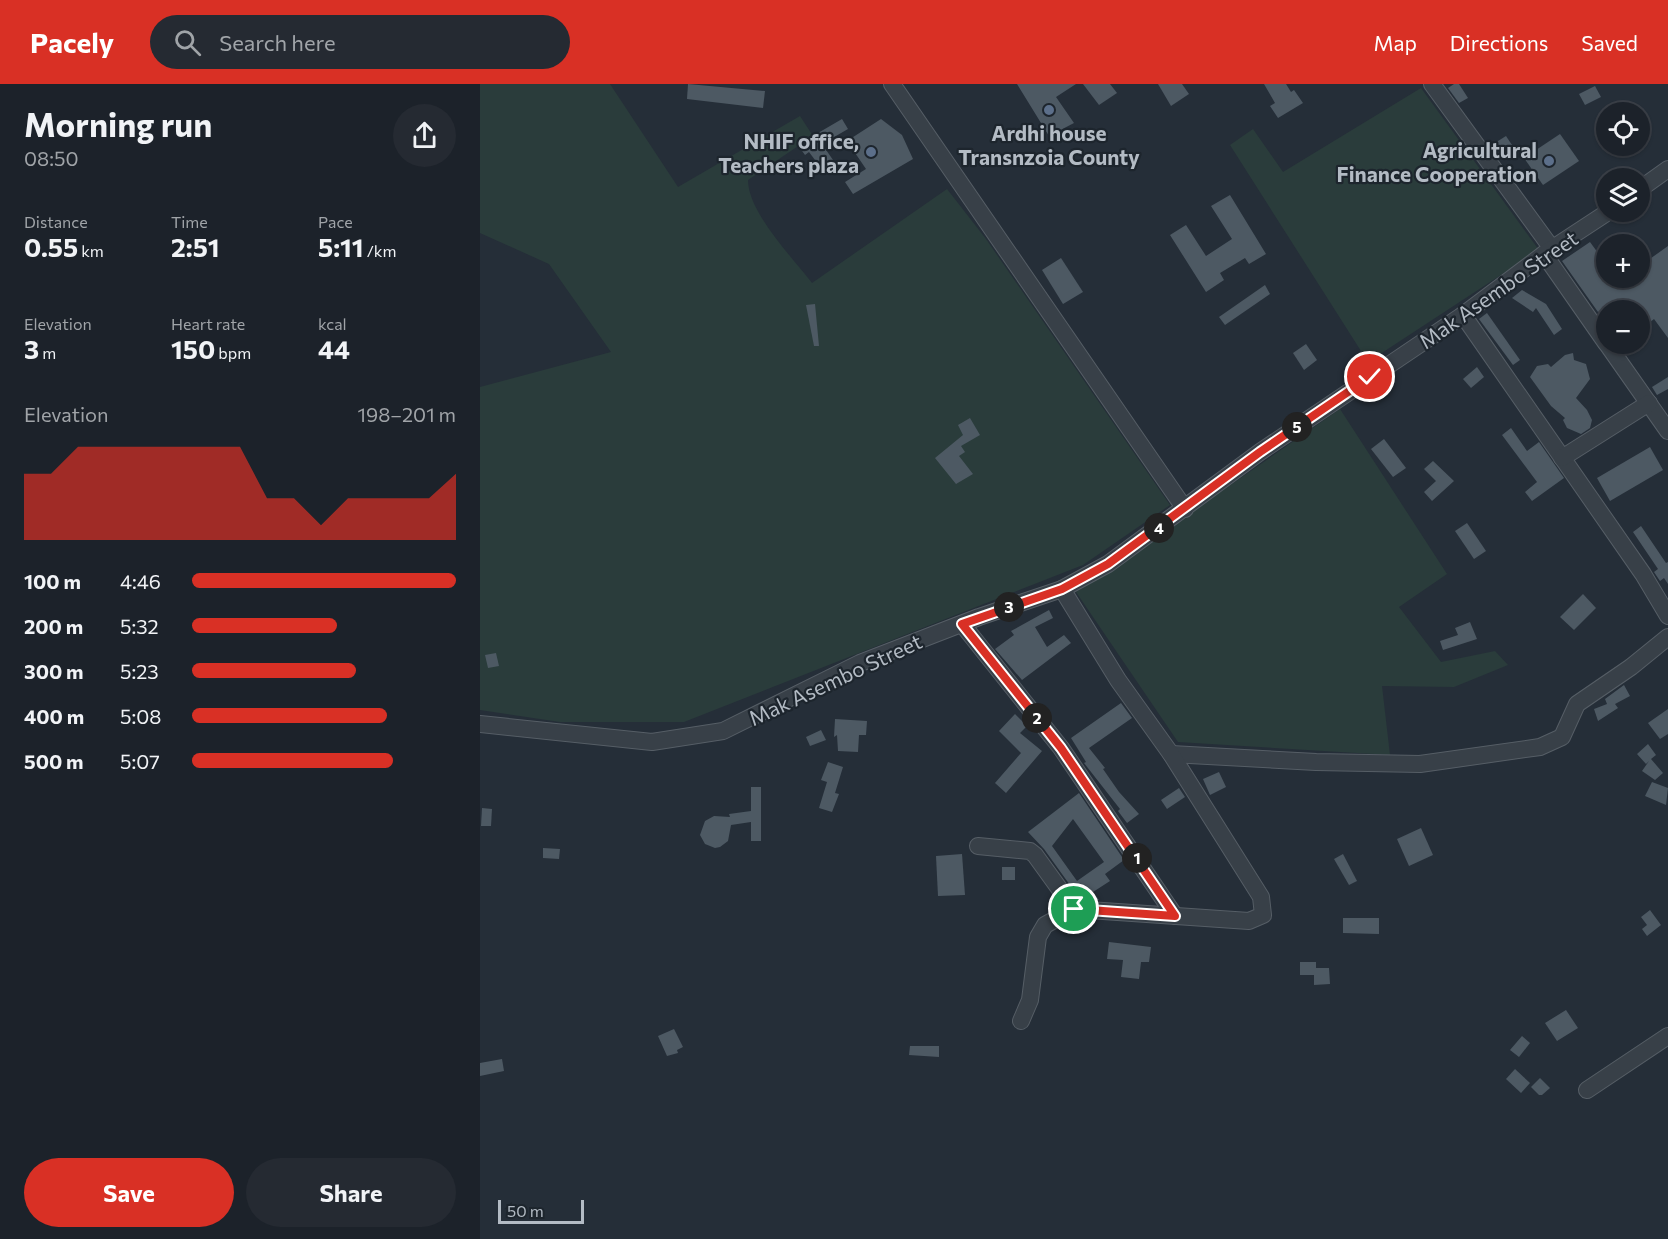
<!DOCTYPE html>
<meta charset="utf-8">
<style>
body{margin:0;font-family:Commissioner,sans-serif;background:#252a32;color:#f1f3f6;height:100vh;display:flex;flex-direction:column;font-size:22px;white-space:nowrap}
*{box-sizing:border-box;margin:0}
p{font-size:20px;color:#a0a4a8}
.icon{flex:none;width:33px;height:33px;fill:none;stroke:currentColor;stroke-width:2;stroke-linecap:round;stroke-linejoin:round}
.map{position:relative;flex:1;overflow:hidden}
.side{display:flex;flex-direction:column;background:#1c222a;width:480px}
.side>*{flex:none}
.fabs{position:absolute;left:1116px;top:18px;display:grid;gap:12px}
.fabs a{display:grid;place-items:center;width:54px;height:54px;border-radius:50%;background:#1c222a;box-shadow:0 2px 4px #0004,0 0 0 2px #3a3f47;font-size:30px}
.scale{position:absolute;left:18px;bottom:15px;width:86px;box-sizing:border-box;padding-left:6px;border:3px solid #b3bbc4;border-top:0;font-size:16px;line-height:21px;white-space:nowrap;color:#b3bbc4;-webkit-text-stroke:4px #1d252d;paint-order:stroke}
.pin{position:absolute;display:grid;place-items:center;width:51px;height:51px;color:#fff;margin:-26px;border:3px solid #fff;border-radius:50%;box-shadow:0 2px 6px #0007}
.km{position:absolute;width:30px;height:30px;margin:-15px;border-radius:50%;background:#222;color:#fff;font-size:16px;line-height:30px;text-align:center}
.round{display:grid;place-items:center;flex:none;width:63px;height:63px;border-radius:32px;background:#252a32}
.overview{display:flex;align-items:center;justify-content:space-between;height:102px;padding:0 24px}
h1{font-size:33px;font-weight:700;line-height:45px}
.metrics{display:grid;grid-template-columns:repeat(3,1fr);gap:9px;height:102px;padding:6px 24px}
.metrics div{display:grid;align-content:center}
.metrics b{font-size:26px;font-weight:700}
.metrics small{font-size:16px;font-weight:400}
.metrics p{font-size:16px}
.chart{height:168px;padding:12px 24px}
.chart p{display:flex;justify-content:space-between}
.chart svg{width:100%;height:108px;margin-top:6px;fill:#d93025;opacity:.7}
.button{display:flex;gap:12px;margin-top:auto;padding:12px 24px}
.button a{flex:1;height:69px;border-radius:36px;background:#d93025;color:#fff;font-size:24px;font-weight:700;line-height:69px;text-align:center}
.button a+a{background:#252a32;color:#f1f3f6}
ul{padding:0 24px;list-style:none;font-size:20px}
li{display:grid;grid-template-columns:96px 72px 1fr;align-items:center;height:45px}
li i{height:15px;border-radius:8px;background:#d93025}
header{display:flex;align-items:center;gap:36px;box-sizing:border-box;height:84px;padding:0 30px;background:#d93025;color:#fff}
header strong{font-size:28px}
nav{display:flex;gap:33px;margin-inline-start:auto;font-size:21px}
.search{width:420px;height:54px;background:#252a32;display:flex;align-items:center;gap:15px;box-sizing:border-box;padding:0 21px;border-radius:33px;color:#a0a4a8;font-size:22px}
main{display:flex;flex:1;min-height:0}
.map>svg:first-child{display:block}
.green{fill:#2a3c3b}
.building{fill:#4d5963;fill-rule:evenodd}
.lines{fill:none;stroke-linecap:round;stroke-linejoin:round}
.minor-casing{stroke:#565e66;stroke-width:18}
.minor{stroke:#384048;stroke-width:16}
.route-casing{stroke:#fff;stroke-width:12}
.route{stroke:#d93025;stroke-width:8}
.service-dot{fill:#5c6f8a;stroke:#1d252d;stroke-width:2}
.labels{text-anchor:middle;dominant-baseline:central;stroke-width:4.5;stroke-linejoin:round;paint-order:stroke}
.poi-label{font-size:21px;font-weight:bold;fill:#b3bbc4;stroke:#1d252d;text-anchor:end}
.street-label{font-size:21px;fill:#b3bbc4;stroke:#1d252d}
</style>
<header>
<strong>Pacely</strong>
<div class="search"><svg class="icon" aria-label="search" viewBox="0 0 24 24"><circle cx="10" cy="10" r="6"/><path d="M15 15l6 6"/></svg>Search here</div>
<nav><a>Map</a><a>Directions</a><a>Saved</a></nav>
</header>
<main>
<section class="side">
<div class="overview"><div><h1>Morning run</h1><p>08:50</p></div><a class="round"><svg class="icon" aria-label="share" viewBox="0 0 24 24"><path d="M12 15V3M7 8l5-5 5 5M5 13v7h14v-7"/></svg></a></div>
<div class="metrics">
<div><p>Distance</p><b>0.55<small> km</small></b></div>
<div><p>Time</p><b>2:51</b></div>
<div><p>Pace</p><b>5:11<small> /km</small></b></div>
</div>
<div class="metrics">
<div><p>Elevation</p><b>3<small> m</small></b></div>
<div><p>Heart rate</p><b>150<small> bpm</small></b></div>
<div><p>kcal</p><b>44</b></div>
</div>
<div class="chart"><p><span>Elevation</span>198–201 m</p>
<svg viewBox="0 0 160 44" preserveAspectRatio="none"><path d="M0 44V17L10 17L20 6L30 6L40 6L50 6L60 6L70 6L80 6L90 27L100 27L110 38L120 27L130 27L140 27L150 27L160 17V44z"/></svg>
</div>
<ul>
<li><b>100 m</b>4:46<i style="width:100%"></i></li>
<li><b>200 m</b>5:32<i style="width:55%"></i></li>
<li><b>300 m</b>5:23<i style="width:62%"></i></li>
<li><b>400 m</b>5:08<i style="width:74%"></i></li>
<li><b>500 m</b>5:07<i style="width:76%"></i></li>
</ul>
<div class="button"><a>Save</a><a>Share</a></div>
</section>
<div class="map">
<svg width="1188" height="1155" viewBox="0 0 1188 1155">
<rect width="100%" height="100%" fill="#252e38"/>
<g class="green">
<path d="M0,0H130L198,103L320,32L333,52L268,96C268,128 312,173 332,199L467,105L506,155L690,421L603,481L204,638H80L0,626V303L131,268L69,180L0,149Z"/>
<path d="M941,4L1059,166L888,278L750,61L773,45L803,88Z"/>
<path d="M860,325L967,490L919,523L961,578L1015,567L1028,581L974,603L902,602L910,671L698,658L596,508Z"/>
</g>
<g class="building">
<path d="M208,0L285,7L283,24L207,15Z"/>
<path d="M537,0H596L576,13L594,39L569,52Z"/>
<path d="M603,0H630L637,9L619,21Z"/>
<path d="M678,0H702L709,10L691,22Z"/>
<path d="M784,0H806L811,8L814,6L823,19L798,34L790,22L795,19Z"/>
<path d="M974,0H979L988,14L979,19L968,4Z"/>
<path d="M1115,2L1121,13L1105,21L1099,10Z"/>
<path d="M362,35L368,45L342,60L353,76L341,84L329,68L325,71L320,64L339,51L338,49Z"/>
<path d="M401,35L422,51L433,75L373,110L365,98L386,85L367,57Z"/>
<path d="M1080,50L1099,77L1063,101L1044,74Z"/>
<path d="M1026,52L1032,61L1017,71L1010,62Z"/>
<path d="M750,111L786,170L769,180L765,174L740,189L744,196L726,208L690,151L706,141L726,172L752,155L731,122Z"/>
<path d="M1110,158L1126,180V194H1160V182L1188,162V254L1174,235L1160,246V226L1123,225L1118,228L1082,177Z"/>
<path d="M581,174L603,208L583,220L562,186Z"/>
<path d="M785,201L790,210L745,241L739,233Z"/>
<path d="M1042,206L1066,220L1082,245L1074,251L1056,224L1053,228L1032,214Z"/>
<path d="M335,220L339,262H334L326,221Z"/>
<path d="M1007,229L1040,276L1033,281L999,235Z"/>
<path d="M826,260L837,276L824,286L813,269Z"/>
<path d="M1093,269L1094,276L1106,280L1110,295L1096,314L1107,326L1112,336L1110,344L1101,350L1087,344L1083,336L1085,334L1071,322L1050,293L1057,282L1068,280L1071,283L1085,271Z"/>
<path d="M997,283L1004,293L991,304L983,295Z"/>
<path d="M1188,293V305L1177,311L1172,303Z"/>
<path d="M490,334L500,351L481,362L485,368L479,372L493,390L476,400L455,374L483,351L478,341Z"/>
<path d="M1031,344L1047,367L1059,358L1084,394L1052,417L1045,408L1057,398L1022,351Z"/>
<path d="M904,355L926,384L913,393L891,365Z"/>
<path d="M1170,363L1183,386L1130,417L1117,394Z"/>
<path d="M953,377L974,397L952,417L944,408L956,397L944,385Z"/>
<path d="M987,439L1006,467L994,475L975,447Z"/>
<path d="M1161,442L1186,479L1188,478V500L1184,494L1180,497L1174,488L1178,485L1153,448Z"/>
<path d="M1103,510L1116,524L1094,546L1080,533Z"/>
<path d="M569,526L573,534L555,543L567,563L584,551L591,559L542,596L515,565L534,551L531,547Z"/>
<path d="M990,538L997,555L963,566L960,557L978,551L975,544Z"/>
<path d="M16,569L19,582L8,584L5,571Z"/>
<path d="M1144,601L1150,612L1135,620L1138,624L1118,637L1114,625L1127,620L1125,615Z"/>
<path d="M641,619L652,634L609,664L625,684L623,685L639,708L659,730L647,739L638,727L640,725L604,679L606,678L591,654Z"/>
<path d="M1188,625V650L1180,655L1168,639Z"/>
<path d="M535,630L547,642L540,649L562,667L526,709L515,699L541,669L519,647Z"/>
<path d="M355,635L387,637L386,651H379L378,668L358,667L357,651L354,653Z"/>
<path d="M341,646L346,656L330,662L326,653Z"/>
<path d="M1168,660L1176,671L1171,675L1183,689L1175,696L1162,687L1169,677L1166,680L1157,670Z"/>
<path d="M348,678L363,683L355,709L359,710L352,728L339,724L347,698L341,696Z"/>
<path d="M739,688L746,703L730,711L723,695Z"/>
<path d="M1172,698L1188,704L1186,721L1165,712Z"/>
<path d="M271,703H281V757H271V738L251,741L248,757L240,763L235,764L225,760L220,751L225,737L234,732L250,733L249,730L271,727Z"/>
<path d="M699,704L705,713L687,725L681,716Z"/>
<path d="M599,709L644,776L625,790L630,797L613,808L619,816L600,815L564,765L548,748ZM593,735L624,778L597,797L572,762Z"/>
<path d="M2,724L12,725L11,742H1Z"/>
<path d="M941,744L953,771L929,782L917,755Z"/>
<path d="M63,764L80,765L79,775L63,774Z"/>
<path d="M482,770L485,811L458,812L456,772Z"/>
<path d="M863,770L877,797L869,801L854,775Z"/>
<rect x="522" y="783" width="13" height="13"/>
<path d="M1170,826L1181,841L1167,852L1162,845L1167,841L1161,833Z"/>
<path d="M863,834H899V850L863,849Z"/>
<path d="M629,858L671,863L669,878H661L659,895L641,893L643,876L627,875Z"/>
<path d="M820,878H836V884H849L850,900L834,901V891H820Z"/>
<path d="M1086,926L1098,944L1077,957L1065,939Z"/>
<path d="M194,945L203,963L197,966L198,969L187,972L178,952Z"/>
<path d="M1042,952L1050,959L1039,973L1030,966Z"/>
<path d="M430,962H459V973L429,971Z"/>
<path d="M22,975L24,987L0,992V979Z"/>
<path d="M1035,985L1050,999L1041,1009L1026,995Z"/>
<path d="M1060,994L1070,1004L1062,1011H1059L1051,1003Z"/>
</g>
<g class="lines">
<defs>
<g id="minor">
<path d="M412,0L705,425"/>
<path d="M952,0L1073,166"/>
<path d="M1160,105L1188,85"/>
<path d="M1064,170L1126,259"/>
<path d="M983,231L1163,490L1188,532"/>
<path d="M1127,260L1188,347"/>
<path d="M1082,374L1169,319"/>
<path d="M482,540L581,664L695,832"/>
<path d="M0,640L172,658L243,647L380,579L499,533L582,505L628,480L780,368L983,231L1064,170L1128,128"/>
<path d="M691,670L836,678L940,680L1060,663L1082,653L1097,620L1151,583L1188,553"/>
<path d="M498,762L550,767L555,771L594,825L769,837L783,831L781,813L691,670L638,596L582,505"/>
<path d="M541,937L550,916L558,853L565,841L594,825"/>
<path d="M1107,1006L1188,952"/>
</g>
</defs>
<use href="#minor" class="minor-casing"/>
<use href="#minor" class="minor"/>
</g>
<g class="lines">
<defs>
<path id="route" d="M594,825L695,832L581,664L482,540L582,505L628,480L780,368L890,293"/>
</defs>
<use href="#route" class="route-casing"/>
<use href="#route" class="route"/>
</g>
<g class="service-dot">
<circle cx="569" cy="26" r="6"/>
<circle cx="391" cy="68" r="6"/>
<circle cx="1069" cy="77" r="6"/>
</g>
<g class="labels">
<g class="poi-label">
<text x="569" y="48" text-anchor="middle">Ardhi house<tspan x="569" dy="24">Transnzoia County</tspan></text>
<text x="379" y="56">NHIF office,<tspan x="379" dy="24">Teachers plaza</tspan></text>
<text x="1057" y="65">Agricultural<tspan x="1057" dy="24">Finance Cooperation</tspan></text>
</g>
<g class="street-label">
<text transform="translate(1018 205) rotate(-35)">Mak Asembo Street</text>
<text transform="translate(355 595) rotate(-25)">Mak Asembo Street</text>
</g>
</g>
</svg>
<div class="fabs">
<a><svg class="icon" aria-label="locate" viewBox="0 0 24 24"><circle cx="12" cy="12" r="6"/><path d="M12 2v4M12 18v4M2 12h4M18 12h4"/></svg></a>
<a><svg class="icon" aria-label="layers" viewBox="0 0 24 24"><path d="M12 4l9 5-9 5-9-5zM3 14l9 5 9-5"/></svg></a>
<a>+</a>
<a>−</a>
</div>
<div class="scale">50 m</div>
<div class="pin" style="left:594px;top:825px;background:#1e9e55"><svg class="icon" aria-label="arrive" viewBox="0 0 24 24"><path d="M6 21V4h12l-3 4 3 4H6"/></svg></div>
<div class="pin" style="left:890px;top:293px;background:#d93025"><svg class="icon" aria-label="check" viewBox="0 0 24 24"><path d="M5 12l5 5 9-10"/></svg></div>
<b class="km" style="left:657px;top:774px">1</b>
<b class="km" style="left:557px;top:634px">2</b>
<b class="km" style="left:529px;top:523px">3</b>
<b class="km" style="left:679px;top:444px">4</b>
<b class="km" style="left:817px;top:343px">5</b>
</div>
</main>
